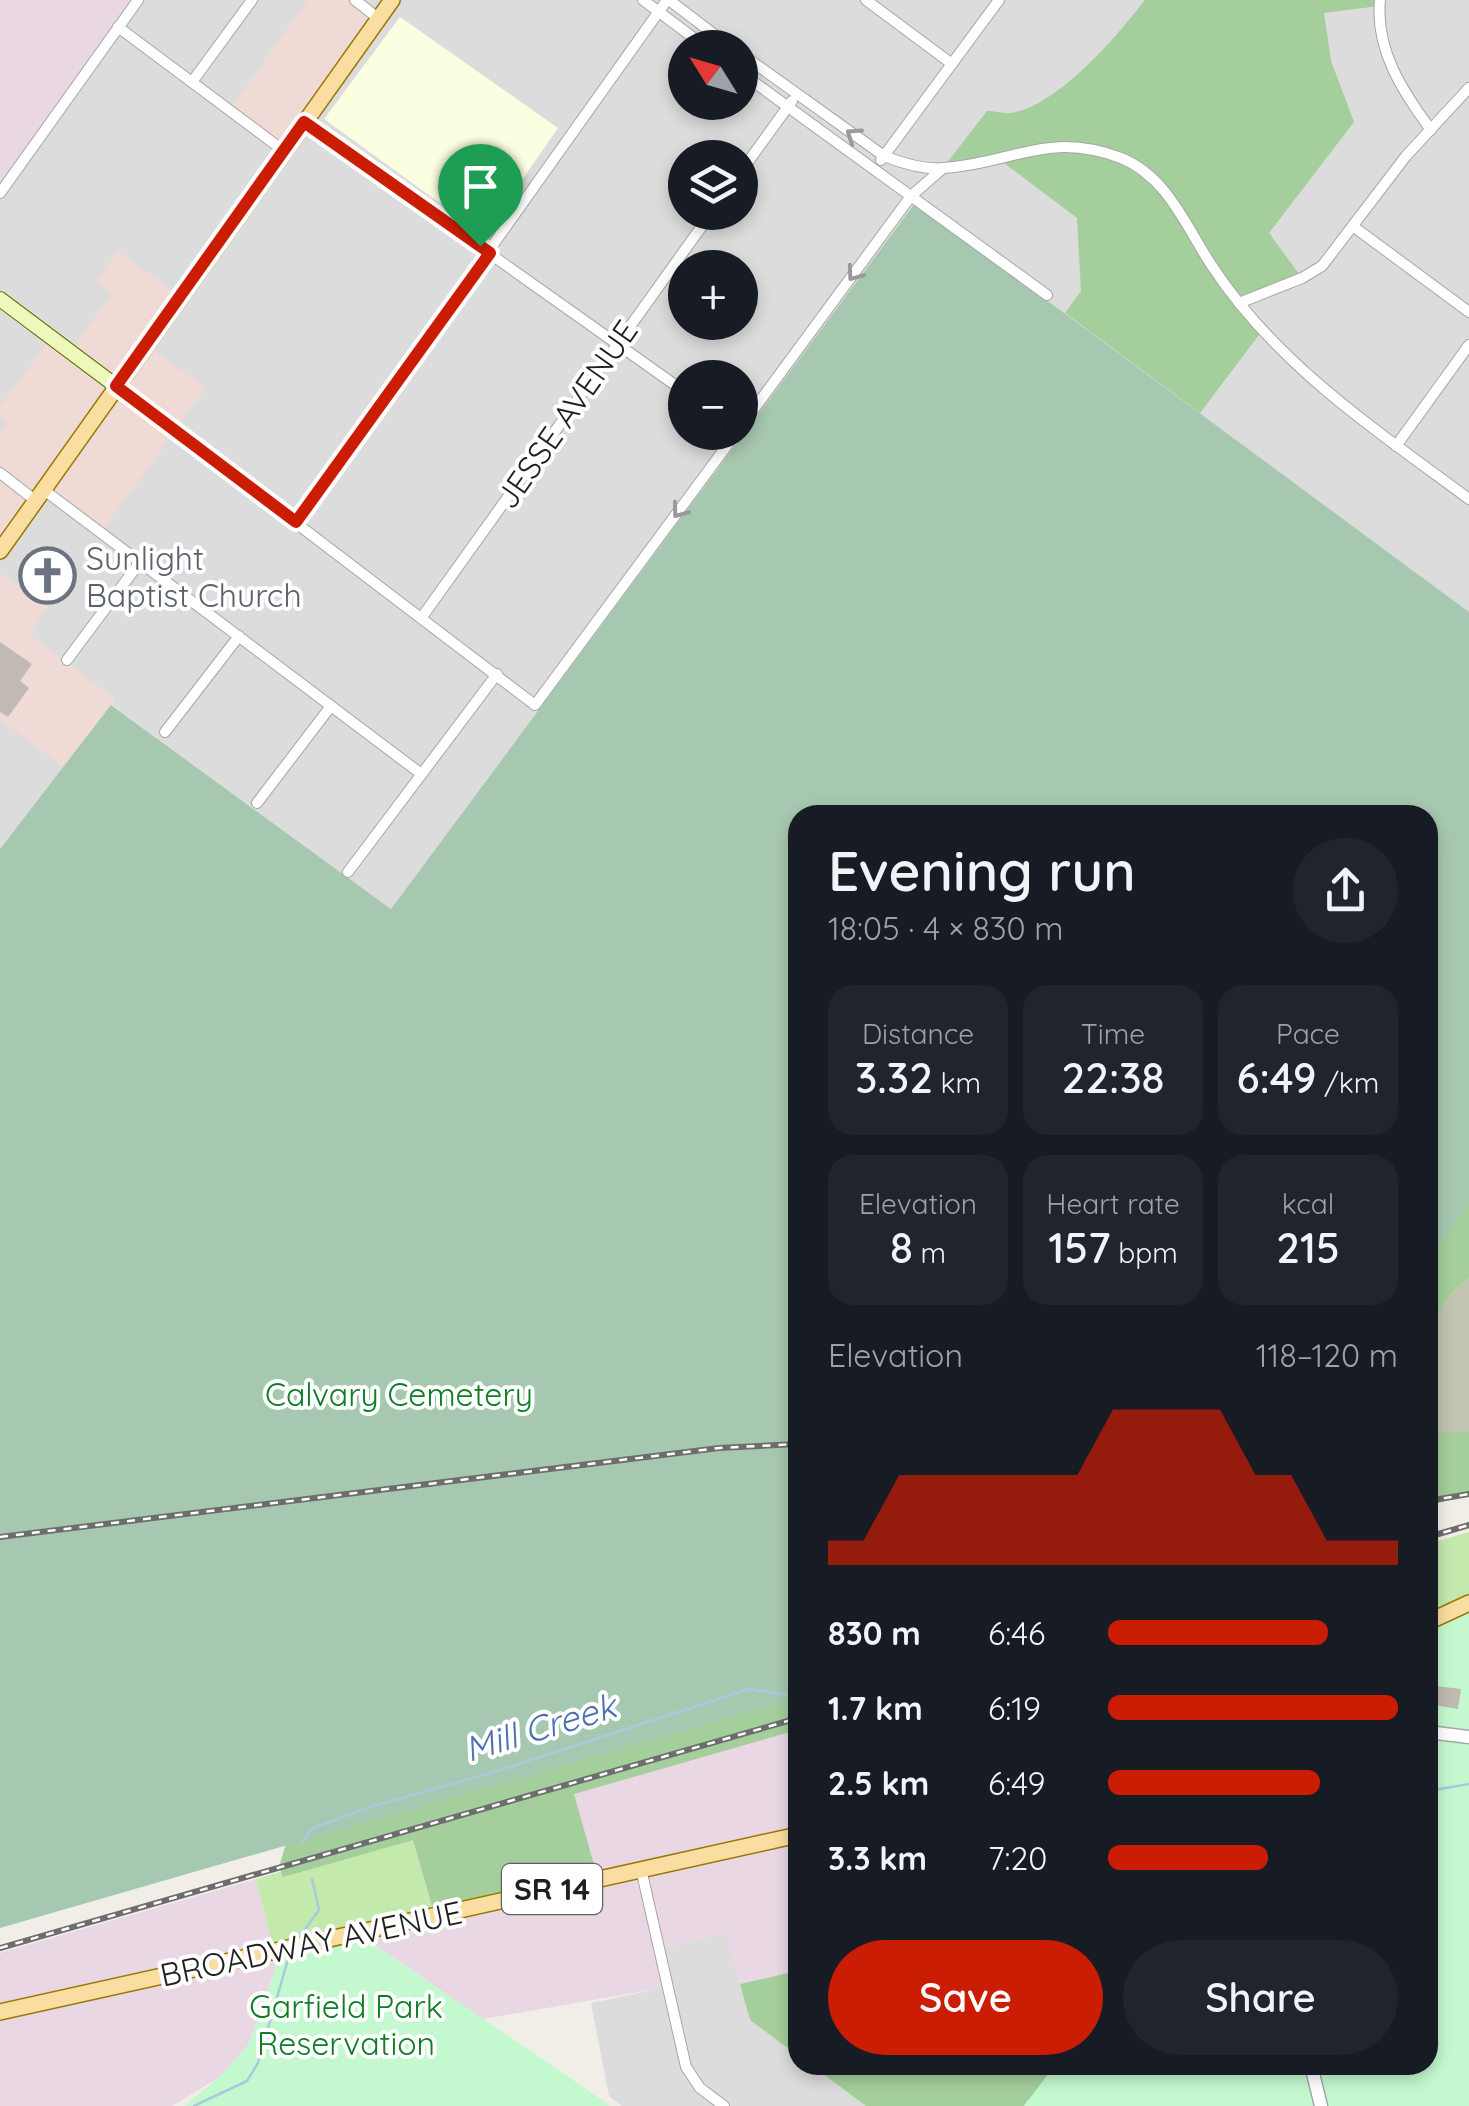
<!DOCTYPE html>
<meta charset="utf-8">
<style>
body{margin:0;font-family:Quicksand,sans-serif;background:#20242c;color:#f1f3f6;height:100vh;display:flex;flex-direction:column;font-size:38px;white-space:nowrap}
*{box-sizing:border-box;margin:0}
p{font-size:32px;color:#9ea1a6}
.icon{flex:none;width:55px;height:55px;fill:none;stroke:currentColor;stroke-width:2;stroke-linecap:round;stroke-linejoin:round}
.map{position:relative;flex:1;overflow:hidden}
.drawer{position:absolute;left:788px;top:805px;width:650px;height:1270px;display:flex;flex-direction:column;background:#171b24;border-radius:30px;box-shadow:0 5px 15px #0003}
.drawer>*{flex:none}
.needle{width:65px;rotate:307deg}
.buttons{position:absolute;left:668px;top:30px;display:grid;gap:20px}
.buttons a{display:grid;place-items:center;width:90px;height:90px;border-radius:50%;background:#171b24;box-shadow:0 5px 15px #0003;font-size:50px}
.pin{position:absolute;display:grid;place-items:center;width:85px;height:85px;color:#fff;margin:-102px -42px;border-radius:50% 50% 50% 0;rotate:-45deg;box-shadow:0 0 10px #0007}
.pin .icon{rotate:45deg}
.round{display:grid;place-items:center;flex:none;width:105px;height:105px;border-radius:52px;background:#20242c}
.head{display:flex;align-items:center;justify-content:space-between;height:170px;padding:0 40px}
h1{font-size:55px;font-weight:600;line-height:75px}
.stats{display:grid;grid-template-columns:repeat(3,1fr);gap:15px;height:170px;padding:10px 40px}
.stats div{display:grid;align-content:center;border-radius:25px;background:#20242c;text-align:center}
.stats b{font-size:42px;font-weight:600}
.stats small{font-size:28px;font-weight:400}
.stats p{font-size:28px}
.chart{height:280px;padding:20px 40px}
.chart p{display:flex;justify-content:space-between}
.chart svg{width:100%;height:180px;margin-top:10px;fill:#cb1c04;opacity:.7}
.button{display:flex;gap:20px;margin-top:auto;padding:20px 40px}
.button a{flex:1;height:115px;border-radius:60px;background:#cb1c04;color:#fff;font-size:40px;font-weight:600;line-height:115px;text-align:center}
.button a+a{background:#20242c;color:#f1f3f6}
ul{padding:0 40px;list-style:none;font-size:32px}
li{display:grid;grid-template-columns:160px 120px 1fr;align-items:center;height:75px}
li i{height:25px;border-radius:12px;background:#cb1c04}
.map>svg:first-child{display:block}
.residential{fill:#dddcdc;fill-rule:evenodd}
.commercial{fill:#f0dad6}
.industrial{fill:#e9d8e4}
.education{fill:#fbfee0}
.construction{fill:#c2c4b1}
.grass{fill:#c3e9ad}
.forest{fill:#a4ce9b}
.cemetery{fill:#a7c8b0}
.park{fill:#c4f9cf}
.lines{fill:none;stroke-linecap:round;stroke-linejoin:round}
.stream{stroke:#a7cadd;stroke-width:2.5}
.building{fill:#c0bab2}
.minor-casing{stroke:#a6a6a6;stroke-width:12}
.tertiary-casing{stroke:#a6a6a6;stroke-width:15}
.secondary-casing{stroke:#5c7607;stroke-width:16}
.primary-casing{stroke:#987903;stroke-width:18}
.minor{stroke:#fff;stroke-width:10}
.tertiary{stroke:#fff;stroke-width:12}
.secondary{stroke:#eef8bb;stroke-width:14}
.primary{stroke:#fadea1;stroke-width:15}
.rail-casing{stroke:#6d6d6d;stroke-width:6}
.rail{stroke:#fff;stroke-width:2.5;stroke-dasharray:8;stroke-linecap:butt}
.oneway{stroke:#9a9a9a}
.route-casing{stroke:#fff;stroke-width:20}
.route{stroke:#cb1c04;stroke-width:12}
.labels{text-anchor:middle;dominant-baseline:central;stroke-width:8;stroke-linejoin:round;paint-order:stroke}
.shield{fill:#fff;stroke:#626262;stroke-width:2.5}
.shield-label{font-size:30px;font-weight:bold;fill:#1f1f1f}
.street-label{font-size:32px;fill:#1f1f1f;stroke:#fff}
.worship-label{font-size:32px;fill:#5b616d;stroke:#fff;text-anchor:start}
.park-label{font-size:32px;fill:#0e7d25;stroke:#fff}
.water-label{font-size:35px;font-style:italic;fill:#4d71ae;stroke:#fff}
</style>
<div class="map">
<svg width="1469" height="2106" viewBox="0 0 1469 2106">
<rect width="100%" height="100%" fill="#f0eee6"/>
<g class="residential">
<path d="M128,0H1469V612L915,203L391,909L112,705L0,849V179ZM685,48H740V102H685ZM685,158H740V212H685ZM685,268H740V322H685ZM685,378H740V432H685Z"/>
<path d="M727,1933L750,2020L797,2055L798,2065H811L866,2106H622L609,2096L591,2003L667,1987L659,1949Z"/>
</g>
<g class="commercial">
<path d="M308,0H355L379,19L284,151L229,110Z"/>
<path d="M118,251L181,297L146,345L206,388L101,532L44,490L0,551V433L8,422L0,416V407L51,338L70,351L112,294L96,281Z"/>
<path d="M0,572L48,607L29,634L116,699L63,767L0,719Z"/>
</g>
<g class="industrial">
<path d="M0,0H138L0,193Z"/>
<path d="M797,1724V1971L740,1984L726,1934L659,1949L668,1987L483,2019L357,1933L411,1835Z"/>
<path d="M256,1879L277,1963L249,2044L220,2077L172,2106H0V1953Z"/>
</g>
<path class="education" d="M400,17L558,128L484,235L324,119Z"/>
<path class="construction" d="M1469,1278V1432H1428V1327L1451,1294Z"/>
<g class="grass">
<path d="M1469,1532V1603L1428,1622V1544Z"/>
<path d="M411,1835L435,1916L274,1951L256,1879Z"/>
</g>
<g class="forest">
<path d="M1145,0H1380L1379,6L1324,13L1331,61L1354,122L1269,233L1302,278L1240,303L1262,331L1200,413L1065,313L1081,291L1077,218L996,157L942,169L987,111C994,111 1004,114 1011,113C1058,106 1117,36 1145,0Z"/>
<path d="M1469,1180V1278L1451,1294L1428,1327V1237Z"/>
<path d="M1428,1432H1469V1494L1428,1506Z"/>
<path d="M797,1635V1730L574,1794L598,1879L435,1916L413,1840L283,1877L279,1867L298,1803Z"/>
<path d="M797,1971H798L797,2055L750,2020L740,1984Z"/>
<path d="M811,2065H947L953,2069L956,2065H1178L1028,2100L1024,2106H866Z"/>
</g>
<path class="cemetery" d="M915,203L1469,612V1203L1428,1264V815H798L797,1698L0,1928V849L111,705L391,909Z"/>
<g class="park">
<path d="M1469,1596V2106H1024L1055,2065H1428V1619Z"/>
<path d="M357,1933L611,2106H184L220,2077L249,2044L282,1949Z"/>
</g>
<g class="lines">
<g class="stream">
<path d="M1428,1791L1469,1784"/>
<path d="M302,1843L311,1829L367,1808L494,1772L749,1689L793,1696L798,1706"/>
<path d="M297,1940L319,1910L312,1879"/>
<path d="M194,2106L247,2081L258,2063L289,1956"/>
</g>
</g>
<g class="building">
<path d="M0,642L32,664L20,681L29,688L8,717L0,712Z"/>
<path d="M1428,1685L1461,1689L1458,1709L1428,1704Z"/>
</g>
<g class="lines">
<defs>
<g id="minor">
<path d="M355,0L379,19"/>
<path d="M643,0L707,48"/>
<path d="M669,0L732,48"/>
<path d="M866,0L952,64"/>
<path d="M1380,0C1375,50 1403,92 1431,130"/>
<path d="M118,27L284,151"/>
<path d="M740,53L884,156C902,163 923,170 943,168C1011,164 1048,130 1121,158C1168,177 1186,227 1212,266C1277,365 1376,430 1469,499"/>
<path d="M740,72L1047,295"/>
<path d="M192,82L252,0"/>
<path d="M304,122L685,392"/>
<path d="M881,160L999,0"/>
<path d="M740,173L792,101"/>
<path d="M0,193L138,0"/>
<path d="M1354,227L1469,312"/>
<path d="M1239,303L1302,278L1322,266L1406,156L1469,88"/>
<path d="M116,386L535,705L737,432"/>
<path d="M740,428L911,196L942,169"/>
<path d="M1396,446L1469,345"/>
<path d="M0,473L36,501"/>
<path d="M44,490L420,773"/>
<path d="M296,522L667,0"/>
<path d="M422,617L712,212"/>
<path d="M67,660L140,562"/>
<path d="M165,732L239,636"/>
<path d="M257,803L331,706"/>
<path d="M348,872L497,674"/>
<path d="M641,1869L686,2067L700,2088L724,2106"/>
</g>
<g id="tertiary">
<path d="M1428,1732L1469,1737"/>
<path d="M1311,2065L1321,2106"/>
</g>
<path id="secondary" d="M0,299L116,386"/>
<g id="primary">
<path d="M0,551L392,0"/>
<path d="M1428,1622L1469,1603"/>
<path d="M0,2012L798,1835"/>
</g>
</defs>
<use href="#minor" class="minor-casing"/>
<use href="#tertiary" class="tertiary-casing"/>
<use href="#secondary" class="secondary-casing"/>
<use href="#primary" class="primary-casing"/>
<use href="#minor" class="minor"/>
<use href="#tertiary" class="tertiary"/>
<use href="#secondary" class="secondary"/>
<use href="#primary" class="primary"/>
<defs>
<g id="rail">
<path d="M1428,1501L1469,1494"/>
<path d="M0,1537L719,1448L798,1444"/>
<path d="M1428,1537L1469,1525"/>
<path d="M0,1948L798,1718"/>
</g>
</defs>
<use href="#rail" class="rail-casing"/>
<use href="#rail" class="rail"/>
</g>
<defs><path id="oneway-chevron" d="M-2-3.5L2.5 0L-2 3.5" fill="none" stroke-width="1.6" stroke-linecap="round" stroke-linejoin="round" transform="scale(2.5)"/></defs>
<g class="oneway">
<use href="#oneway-chevron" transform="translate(853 135) rotate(-146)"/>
<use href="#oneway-chevron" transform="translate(854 274) rotate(126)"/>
<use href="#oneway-chevron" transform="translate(679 511) rotate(127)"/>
</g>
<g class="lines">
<defs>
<path id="route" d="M304,122L490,253L296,522L116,386Z"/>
</defs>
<use href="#route" class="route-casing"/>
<use href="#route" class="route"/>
</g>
<defs>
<symbol id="church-ring" viewBox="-11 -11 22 22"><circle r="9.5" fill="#fff" stroke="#6b7280" stroke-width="1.5"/><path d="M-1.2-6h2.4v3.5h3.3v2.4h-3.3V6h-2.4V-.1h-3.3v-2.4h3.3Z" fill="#6b7280"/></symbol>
</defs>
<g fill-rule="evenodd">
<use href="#church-ring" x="16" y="544" width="63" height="63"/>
</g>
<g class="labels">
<rect class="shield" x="502" y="1864" width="100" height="50" rx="8"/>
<g class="shield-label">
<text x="552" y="1889">SR 14</text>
</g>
<g class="street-label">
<text transform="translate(566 414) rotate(-55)">JESSE AVENUE</text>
<text transform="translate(311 1943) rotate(-12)">BROADWAY AVENUE</text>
</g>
<g class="worship-label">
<text x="86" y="558">Sunlight<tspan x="86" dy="37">Baptist Church</tspan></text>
</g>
<g class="park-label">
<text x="399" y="1394">Calvary Cemetery</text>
<text x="346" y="2006">Garfield Park<tspan x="346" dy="37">Reservation</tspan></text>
</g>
<g class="water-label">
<text transform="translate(540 1727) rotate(-17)">Mill Creek</text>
</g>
</g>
</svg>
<div class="buttons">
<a><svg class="needle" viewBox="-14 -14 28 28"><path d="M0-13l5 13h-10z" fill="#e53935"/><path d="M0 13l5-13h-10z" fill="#9ea1a6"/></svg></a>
<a><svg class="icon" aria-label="layers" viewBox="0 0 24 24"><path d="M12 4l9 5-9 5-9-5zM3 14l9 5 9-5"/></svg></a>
<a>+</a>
<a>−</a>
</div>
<div class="pin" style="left:480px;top:246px;background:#1e9e55"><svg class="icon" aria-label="arrive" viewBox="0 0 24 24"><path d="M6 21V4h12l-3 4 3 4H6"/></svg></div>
<section class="drawer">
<div class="head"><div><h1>Evening run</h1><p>18:05 · 4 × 830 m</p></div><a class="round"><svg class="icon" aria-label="share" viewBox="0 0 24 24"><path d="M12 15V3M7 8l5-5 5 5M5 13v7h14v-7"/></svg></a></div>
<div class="stats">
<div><p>Distance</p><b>3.32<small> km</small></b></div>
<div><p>Time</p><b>22:38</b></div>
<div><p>Pace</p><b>6:49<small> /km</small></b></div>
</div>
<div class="stats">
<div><p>Elevation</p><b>8<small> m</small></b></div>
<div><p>Heart rate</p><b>157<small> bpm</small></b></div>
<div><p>kcal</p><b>215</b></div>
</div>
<div class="chart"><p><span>Elevation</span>118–120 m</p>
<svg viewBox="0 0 160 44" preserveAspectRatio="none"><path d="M0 44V38L10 38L20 22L30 22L40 22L50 22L60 22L70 22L80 6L90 6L100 6L110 6L120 22L130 22L140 38L150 38L160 38V44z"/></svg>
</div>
<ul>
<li><b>830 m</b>6:46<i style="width:76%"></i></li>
<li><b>1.7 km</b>6:19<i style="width:100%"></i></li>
<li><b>2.5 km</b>6:49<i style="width:73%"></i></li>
<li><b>3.3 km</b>7:20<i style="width:55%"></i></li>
</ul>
<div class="button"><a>Save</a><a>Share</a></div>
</section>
</div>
